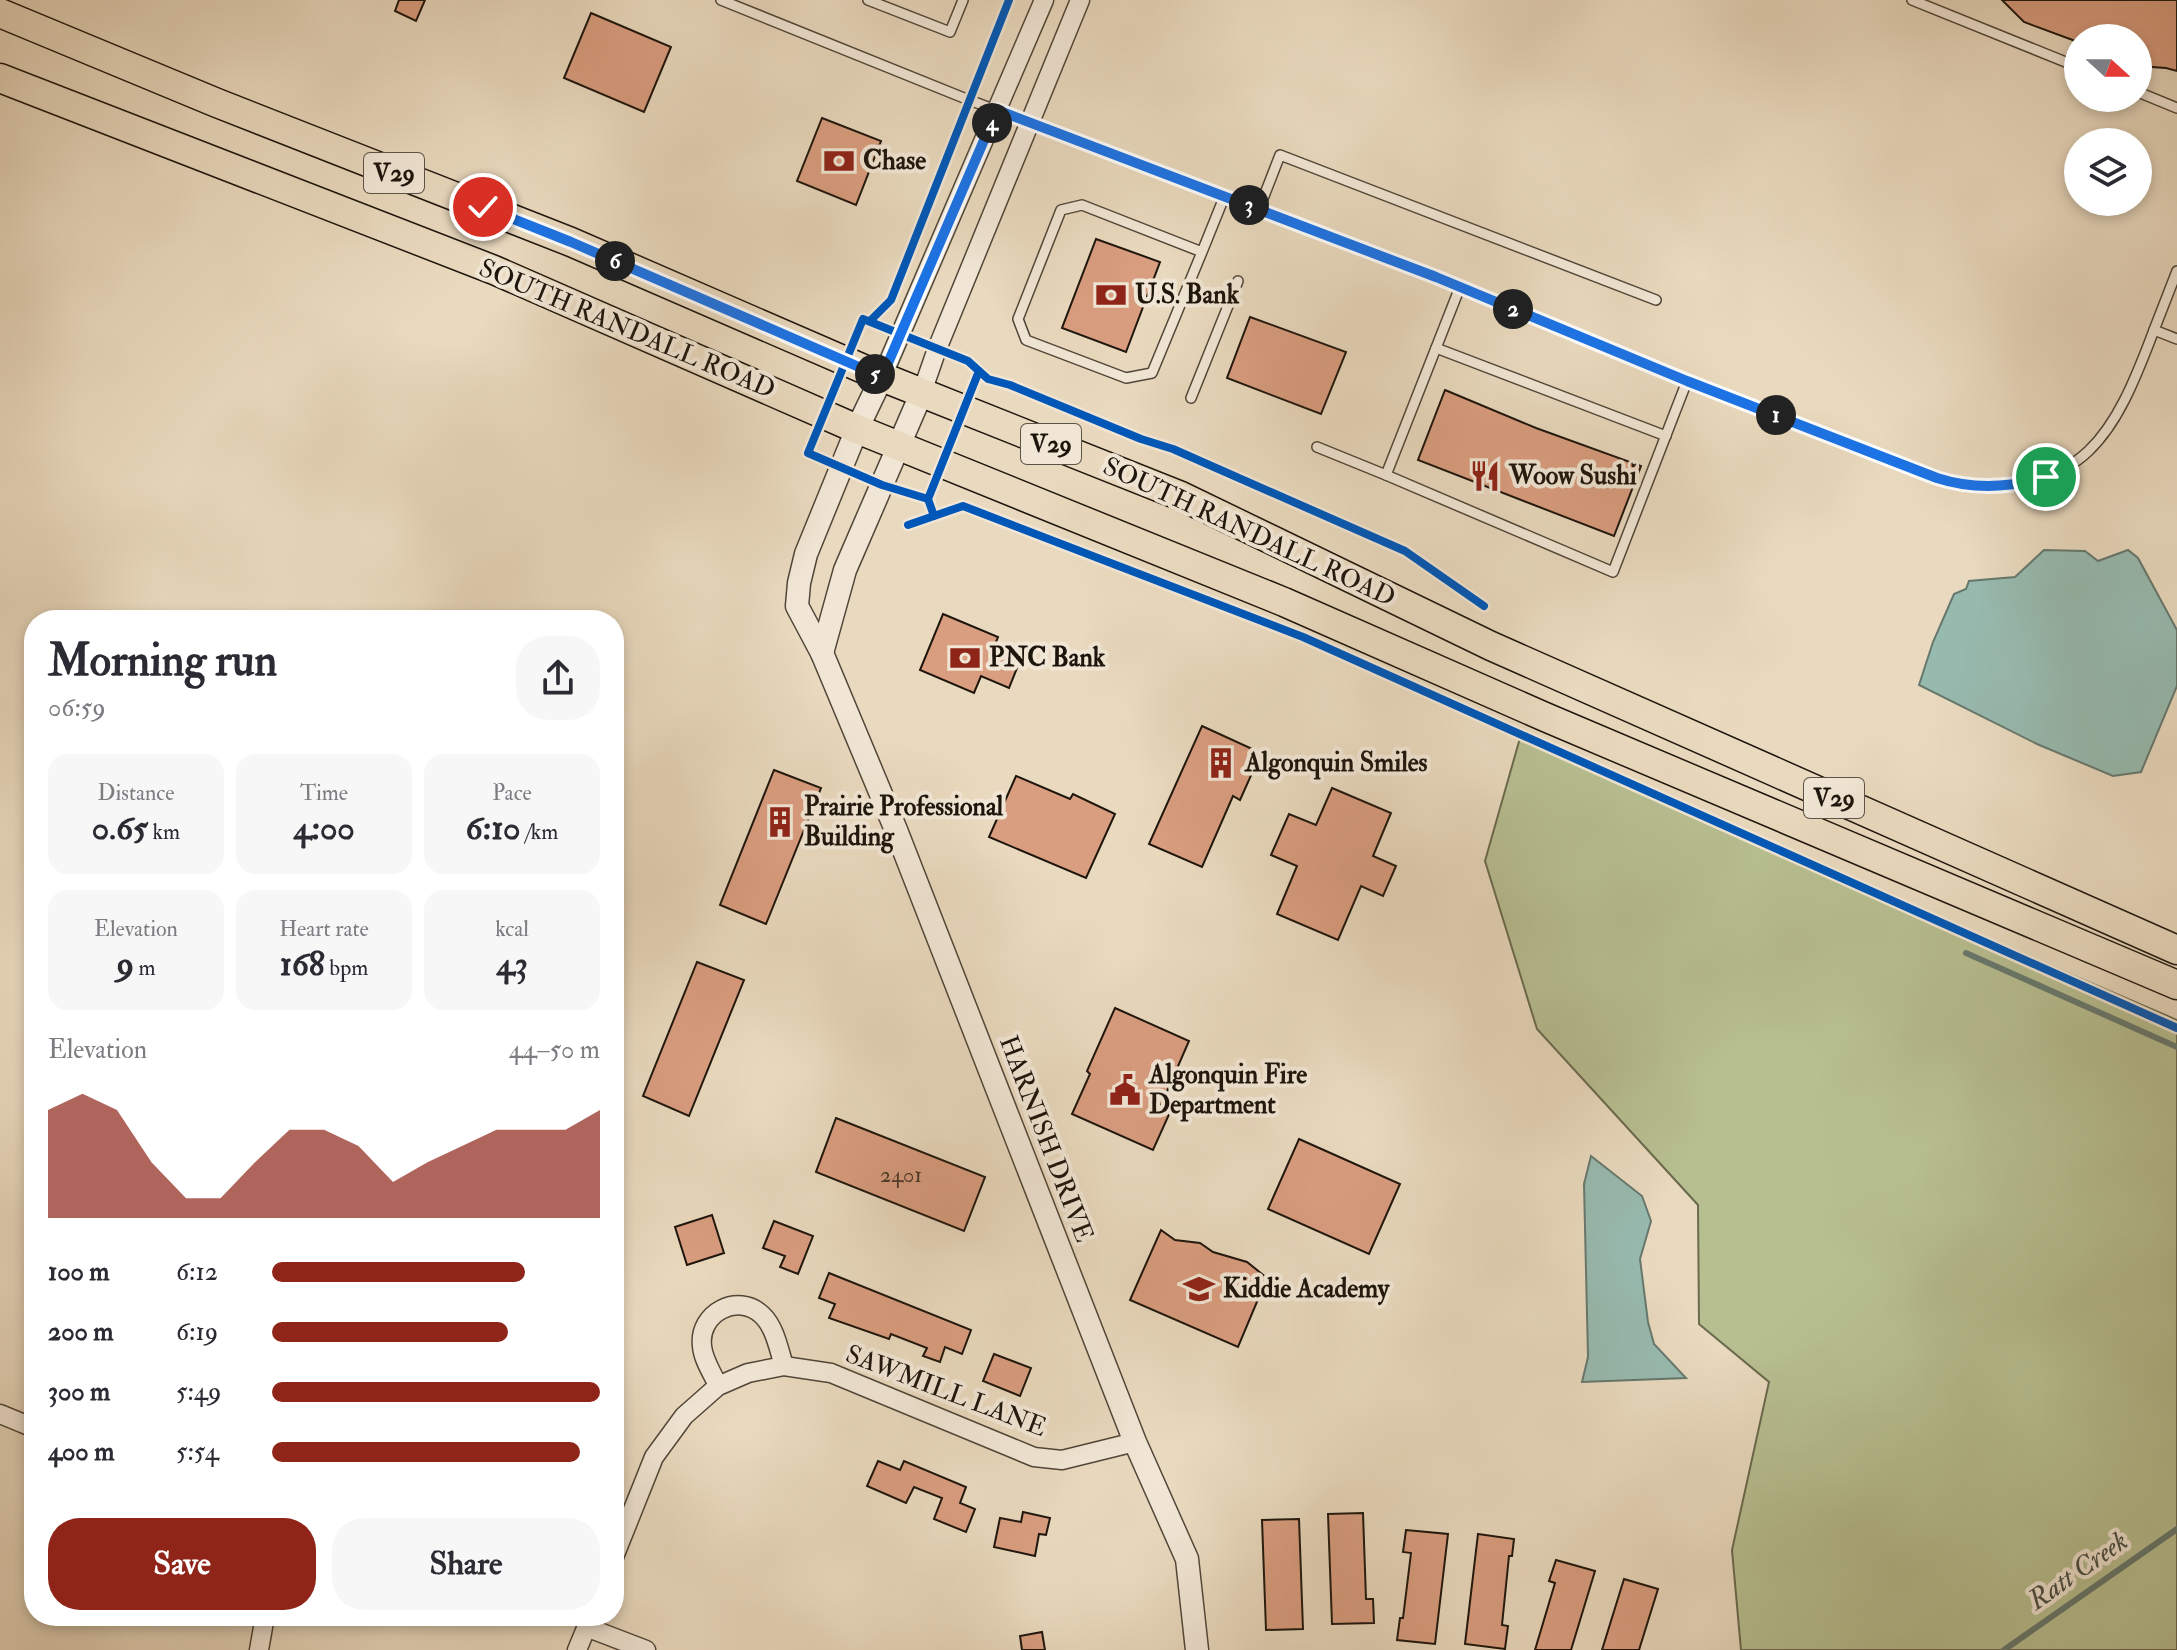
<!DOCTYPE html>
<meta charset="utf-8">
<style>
body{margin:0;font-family:"IM FELL Double Pica",serif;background:#f7f7f7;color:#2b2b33;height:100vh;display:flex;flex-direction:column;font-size:30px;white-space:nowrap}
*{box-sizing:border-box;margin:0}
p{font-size:26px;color:#7c7c81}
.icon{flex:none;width:44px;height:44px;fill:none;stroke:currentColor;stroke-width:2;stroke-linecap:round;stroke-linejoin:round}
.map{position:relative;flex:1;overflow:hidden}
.sheet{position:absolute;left:24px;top:610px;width:600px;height:1016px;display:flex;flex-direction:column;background:#fff;border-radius:32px;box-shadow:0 4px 12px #0003}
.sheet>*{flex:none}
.needle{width:52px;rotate:111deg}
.buttons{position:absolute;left:2064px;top:24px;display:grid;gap:16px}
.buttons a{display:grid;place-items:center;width:88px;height:88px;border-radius:50%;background:#fff;box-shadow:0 4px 12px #0003;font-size:40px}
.pin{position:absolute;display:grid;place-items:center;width:68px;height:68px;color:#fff;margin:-34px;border:4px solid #fff;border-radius:50%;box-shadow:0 2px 8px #0007}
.km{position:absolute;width:40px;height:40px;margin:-20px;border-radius:50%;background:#222;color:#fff;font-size:22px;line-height:40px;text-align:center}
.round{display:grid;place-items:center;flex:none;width:84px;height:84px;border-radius:32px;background:#f7f7f7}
.summary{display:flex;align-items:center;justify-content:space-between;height:136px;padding:0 24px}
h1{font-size:44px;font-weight:700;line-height:60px}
.stats{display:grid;grid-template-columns:repeat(3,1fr);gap:12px;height:136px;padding:8px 24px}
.stats div{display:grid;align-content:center;border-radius:20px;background:#f7f7f7;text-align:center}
.stats b{font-size:34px;font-weight:700}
.stats small{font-size:22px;font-weight:400}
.stats p{font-size:22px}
.chart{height:224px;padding:16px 24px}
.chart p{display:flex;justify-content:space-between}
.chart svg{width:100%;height:144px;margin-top:8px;fill:#8f2418;opacity:.7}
.action{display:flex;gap:16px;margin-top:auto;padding:16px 24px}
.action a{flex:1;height:92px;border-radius:32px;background:#8f2418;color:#fff;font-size:32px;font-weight:700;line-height:92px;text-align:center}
.action a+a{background:#f7f7f7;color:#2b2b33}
ul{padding:0 24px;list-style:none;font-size:26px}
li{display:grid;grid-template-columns:128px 96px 1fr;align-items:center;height:60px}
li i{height:20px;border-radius:10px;background:#8f2418}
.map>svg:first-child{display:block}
.green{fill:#b7bf91;stroke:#6a6a4e;stroke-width:2}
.water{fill:#97baaf;stroke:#66786e;stroke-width:2}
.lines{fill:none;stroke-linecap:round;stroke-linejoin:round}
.stream{stroke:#66786e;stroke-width:6}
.building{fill:#d99d7f;stroke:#1d150c;stroke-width:2}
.service-casing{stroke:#504638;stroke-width:12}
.minor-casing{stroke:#504638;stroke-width:21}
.tertiary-casing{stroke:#504638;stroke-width:25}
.primary-casing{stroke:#1d150c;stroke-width:31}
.service{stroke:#f1e6d5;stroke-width:9}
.minor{stroke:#f1e6d5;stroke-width:18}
.tertiary{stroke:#f1e6d5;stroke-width:22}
.primary{stroke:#e9d9be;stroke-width:28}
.cycleway-casing{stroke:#f1e6d5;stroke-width:13}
.cycleway{stroke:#0057b8;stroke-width:8}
.route-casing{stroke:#fff;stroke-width:16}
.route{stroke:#1a73e8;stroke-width:10}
.labels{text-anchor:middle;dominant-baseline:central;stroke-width:8;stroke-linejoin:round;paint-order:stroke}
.number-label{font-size:22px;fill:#4c3729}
.shield{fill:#f1e6d5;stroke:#5d5448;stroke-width:2}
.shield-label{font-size:24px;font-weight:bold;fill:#1d150c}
.poi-label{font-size:26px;font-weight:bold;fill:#1d150c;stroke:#f1e6d5;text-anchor:start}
.street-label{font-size:26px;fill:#1d150c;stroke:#f1e6d5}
.water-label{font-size:28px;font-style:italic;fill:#484f45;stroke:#f1e6d5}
</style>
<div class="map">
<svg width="2177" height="1650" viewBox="0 0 2177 1650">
<rect width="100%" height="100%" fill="#e9d9be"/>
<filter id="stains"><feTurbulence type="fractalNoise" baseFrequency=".0025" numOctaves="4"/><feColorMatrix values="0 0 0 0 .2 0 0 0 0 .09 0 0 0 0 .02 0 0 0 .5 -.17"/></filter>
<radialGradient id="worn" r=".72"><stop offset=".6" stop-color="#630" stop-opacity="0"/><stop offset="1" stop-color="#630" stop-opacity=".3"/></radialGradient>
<path class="green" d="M1520,738L2177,1020V1650H1741L1732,1550L1769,1382L1699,1324L1698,1205L1537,1029L1485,861Z"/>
<g class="water">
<path d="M2044,550L2085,551L2098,561L2128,550L2138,558L2177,630V686L2141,772L2113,776L2037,744L1919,685L1933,642L1954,594L1966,589L1969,581L2015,577Z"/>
<path d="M1591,1156L1642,1196L1651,1221L1640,1259L1648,1322L1654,1344L1686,1378L1582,1382L1588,1357L1584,1184Z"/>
</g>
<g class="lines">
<g class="stream">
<path d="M1966,953L2177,1047"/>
<path d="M2004,1650L2177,1529"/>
</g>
</g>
<g class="building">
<path d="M399,0H425L416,21L395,11Z"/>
<path d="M2002,0H2177V71L2166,68L2138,66V38H2078V42L2024,22Z"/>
<path d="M591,13L671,47L644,112L564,78Z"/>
<path d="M822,118L881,141L856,205L797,181Z"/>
<path d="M1096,239L1160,262L1126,352L1062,328Z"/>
<path d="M1250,317L1346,352L1321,414L1227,378Z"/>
<path d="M1445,390L1536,428L1641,466L1614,536L1418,460Z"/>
<path d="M943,614L998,637L992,652L1019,663L1009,688L981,676L974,693L920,670Z"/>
<path d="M1202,726L1261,753L1240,800L1233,796L1202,867L1149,844Z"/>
<path d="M774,770L821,788L766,924L720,905Z"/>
<path d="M1016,776L1070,799L1073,794L1115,814L1086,878L989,837Z"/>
<path d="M1332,788L1391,813L1373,856L1396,866L1383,896L1361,886L1338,940L1277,914L1297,866L1271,855L1289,814L1316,825Z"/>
<path d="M697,962L744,980L689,1116L643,1096Z"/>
<path d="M1115,1008L1189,1041L1161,1105L1171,1110L1153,1150L1072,1114L1090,1074L1087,1071Z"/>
<path d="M836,1118L985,1177L964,1231L816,1172Z"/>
<path d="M1299,1139L1400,1184L1369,1254L1268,1209Z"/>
<path d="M712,1215L724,1253L687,1265L675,1227Z"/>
<path d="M774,1221L813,1236L798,1274L780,1267L785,1256L763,1248Z"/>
<path d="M1161,1230L1175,1240L1200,1243L1213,1252L1247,1262L1267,1278L1238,1347L1130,1300Z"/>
<path d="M829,1273L971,1330L962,1354L945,1347L940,1362L923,1356L927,1348L891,1334L889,1339L829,1318L835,1304L819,1298Z"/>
<path d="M994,1354L1031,1368L1020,1396L983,1381Z"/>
<path d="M878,1461L900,1470L904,1461L966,1487L960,1503L975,1509L966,1532L934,1519L942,1498L914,1487L906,1503L867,1486Z"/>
<path d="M1023,1512L1050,1518L1046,1535L1039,1534L1035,1556L994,1547L1000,1518L1021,1522Z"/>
<path d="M1363,1513L1366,1599H1373L1374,1623L1332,1624L1328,1514Z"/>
<path d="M1299,1519L1303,1629L1266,1630L1262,1520Z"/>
<path d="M1406,1530L1448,1534L1435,1644L1397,1640L1400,1618H1403L1411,1553L1403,1552Z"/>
<path d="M1478,1534L1514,1539L1512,1556H1509L1502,1625L1508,1626L1505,1649L1465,1644Z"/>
<path d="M1556,1560L1595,1571L1571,1650H1535L1555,1583L1549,1581Z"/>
<path d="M1624,1579L1658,1589L1639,1650H1602Z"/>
<path d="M1042,1632L1045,1650H1022L1020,1636Z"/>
</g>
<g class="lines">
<defs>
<g id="service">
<path d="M721,0L964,98L1436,277L1687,381L1958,484C2085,495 2114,436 2154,330L2177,339"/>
<path d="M868,0L950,32L963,0"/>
<path d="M1912,0L2078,67"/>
<path d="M2138,92L2177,108"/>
<path d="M1259,209L1280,155L1656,300"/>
<path d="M1202,252L1152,373L1126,378L1026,340L1018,319L1061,210L1082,205L1202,252L1225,195"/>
<path d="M1460,287L1386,475L1613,572L1687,381"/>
<path d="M2154,330L2177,271"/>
<path d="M1436,348L1666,436"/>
<path d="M1191,398L1238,281"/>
<path d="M1317,447L1386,475"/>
</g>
<g id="minor">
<path d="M882,377L1044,0"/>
<path d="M922,392L937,349L1080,0"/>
<path d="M718,1386C713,1374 703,1360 702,1346C698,1313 738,1292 762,1315C775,1327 779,1350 784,1366"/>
<path d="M0,1414L34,1428"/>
<path d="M614,1557L654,1457L684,1416L718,1386L748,1373L784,1366L831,1373L1034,1457L1062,1460L1135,1442"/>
<path d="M586,1627L646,1650"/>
<path d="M259,1650L265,1616"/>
<path d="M577,1650L590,1619"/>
</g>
<g id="tertiary">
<path d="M882,377L857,429L806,554L799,583L797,606L822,653L896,830L1135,1442L1187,1559L1197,1650"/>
<path d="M822,653L845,570L922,392"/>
</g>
<g id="primary">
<path d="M0,13L217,103L571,242L882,377L1181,496L1491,646L2177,950"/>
<path d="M0,78L494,270L857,429L1284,602L1545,717L2177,985"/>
</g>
</defs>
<use href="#service" class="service-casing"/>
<use href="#minor" class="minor-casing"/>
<use href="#tertiary" class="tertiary-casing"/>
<use href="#primary" class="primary-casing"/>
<use href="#service" class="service"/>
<use href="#minor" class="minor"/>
<use href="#tertiary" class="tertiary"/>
<use href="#primary" class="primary"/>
<defs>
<g id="cycleway">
<path d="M870,321L891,300L1009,0"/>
<path d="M979,371L988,379L1010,385L1141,439L1173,449L1405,551L1484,606"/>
<path d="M928,499L882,485L808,453L863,319L968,361L979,371L928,499L934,516"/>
<path d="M908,525L963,506L1303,637L2177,1028"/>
</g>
</defs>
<use href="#cycleway" class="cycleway-casing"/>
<use href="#cycleway" class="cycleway"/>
</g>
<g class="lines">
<defs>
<path id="route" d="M483,207L571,242L882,377L997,110L1436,277L1687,381L1937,478C1974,490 2009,488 2046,477"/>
</defs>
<use href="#route" class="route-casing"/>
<use href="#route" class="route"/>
</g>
<defs>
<symbol id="bank-bare" viewBox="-9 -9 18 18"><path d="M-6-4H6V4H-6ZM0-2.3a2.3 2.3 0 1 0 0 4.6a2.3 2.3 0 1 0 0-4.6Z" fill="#8f2418" stroke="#f1e6d5" stroke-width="2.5" paint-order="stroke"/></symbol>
<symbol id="restaurant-bare" viewBox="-9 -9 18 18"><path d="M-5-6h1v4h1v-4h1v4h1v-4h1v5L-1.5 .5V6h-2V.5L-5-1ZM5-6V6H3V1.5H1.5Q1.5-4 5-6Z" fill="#8f2418" stroke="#f1e6d5" stroke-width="2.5" paint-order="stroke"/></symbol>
<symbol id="building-bare" viewBox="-9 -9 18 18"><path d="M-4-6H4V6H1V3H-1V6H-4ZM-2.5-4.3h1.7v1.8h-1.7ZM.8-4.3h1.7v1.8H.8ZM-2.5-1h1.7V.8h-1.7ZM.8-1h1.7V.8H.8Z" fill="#8f2418" stroke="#f1e6d5" stroke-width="2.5" paint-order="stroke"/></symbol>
<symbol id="civic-bare" viewBox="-9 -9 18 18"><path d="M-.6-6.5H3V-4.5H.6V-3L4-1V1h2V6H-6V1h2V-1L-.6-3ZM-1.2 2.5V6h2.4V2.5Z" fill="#8f2418" stroke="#f1e6d5" stroke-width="2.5" paint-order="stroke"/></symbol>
<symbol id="school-bare" viewBox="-9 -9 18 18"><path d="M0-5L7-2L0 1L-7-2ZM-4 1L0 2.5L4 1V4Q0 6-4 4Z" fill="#8f2418" stroke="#f1e6d5" stroke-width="2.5" paint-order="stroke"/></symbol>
</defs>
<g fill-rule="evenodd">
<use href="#bank-bare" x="817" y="139" width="44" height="44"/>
<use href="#bank-bare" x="1089" y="273" width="44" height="44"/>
<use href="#restaurant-bare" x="1463" y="454" width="44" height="44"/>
<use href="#bank-bare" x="943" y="636" width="44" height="44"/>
<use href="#building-bare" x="1199" y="741" width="44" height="44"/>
<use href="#building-bare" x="758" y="800" width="44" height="44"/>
<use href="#civic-bare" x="1103" y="1068" width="44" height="44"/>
<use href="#school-bare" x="1177" y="1267" width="44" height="44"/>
</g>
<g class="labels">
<g class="number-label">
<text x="901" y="1175">2401</text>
</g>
<g class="shield">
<rect x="364" y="153" width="60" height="40" rx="6"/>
<rect x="1021" y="424" width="60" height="40" rx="6"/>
<rect x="1804" y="778" width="60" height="40" rx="6"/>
</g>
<g class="shield-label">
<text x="394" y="173">V29</text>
<text x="1051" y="444">V29</text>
<text x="1834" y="798">V29</text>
</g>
<g class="poi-label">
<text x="863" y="161">Chase</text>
<text x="1135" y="295">U.S. Bank</text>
<text x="1509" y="476">Woow Sushi</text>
<text x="989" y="658">PNC Bank</text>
<text x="1245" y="763">Algonquin Smiles</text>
<text x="804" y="807">Prairie Professional<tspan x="804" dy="30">Building</tspan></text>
<text x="1149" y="1075">Algonquin Fire<tspan x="1149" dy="30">Department</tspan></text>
<text x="1223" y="1289">Kiddie Academy</text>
</g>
<g class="street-label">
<text transform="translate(627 329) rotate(23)">SOUTH RANDALL ROAD</text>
<text transform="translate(1249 532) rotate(25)">SOUTH RANDALL ROAD</text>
<text transform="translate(1046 1139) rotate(69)">HARNISH DRIVE</text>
<text transform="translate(946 1391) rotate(21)">SAWMILL LANE</text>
</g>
<g class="water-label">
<text transform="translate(2078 1571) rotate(-35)">Ratt Creek</text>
</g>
</g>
<rect width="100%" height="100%" filter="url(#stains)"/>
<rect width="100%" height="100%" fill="url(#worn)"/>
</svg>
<div class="buttons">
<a><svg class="needle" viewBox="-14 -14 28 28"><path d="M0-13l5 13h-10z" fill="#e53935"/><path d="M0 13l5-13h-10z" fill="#7c7c81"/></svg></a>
<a><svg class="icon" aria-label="layers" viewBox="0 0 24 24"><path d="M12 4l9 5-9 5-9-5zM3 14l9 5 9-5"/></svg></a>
</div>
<div class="pin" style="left:2046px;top:477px;background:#1e9e55"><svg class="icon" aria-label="arrive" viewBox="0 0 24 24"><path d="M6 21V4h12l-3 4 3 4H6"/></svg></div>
<div class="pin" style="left:483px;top:207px;background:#d93025"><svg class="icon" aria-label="check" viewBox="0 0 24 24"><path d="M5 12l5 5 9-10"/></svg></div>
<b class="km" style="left:1776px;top:415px">1</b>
<b class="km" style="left:1513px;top:309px">2</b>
<b class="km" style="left:1249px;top:205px">3</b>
<b class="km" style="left:992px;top:123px">4</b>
<b class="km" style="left:875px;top:374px">5</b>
<b class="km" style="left:615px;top:261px">6</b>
<section class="sheet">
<div class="summary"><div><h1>Morning run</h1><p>06:59</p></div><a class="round"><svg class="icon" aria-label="share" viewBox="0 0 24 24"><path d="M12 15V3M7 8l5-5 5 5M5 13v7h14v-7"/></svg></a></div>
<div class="stats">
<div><p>Distance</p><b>0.65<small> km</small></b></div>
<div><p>Time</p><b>4:00</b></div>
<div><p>Pace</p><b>6:10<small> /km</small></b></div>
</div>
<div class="stats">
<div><p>Elevation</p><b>9<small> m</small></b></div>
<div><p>Heart rate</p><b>168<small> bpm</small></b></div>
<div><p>kcal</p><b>43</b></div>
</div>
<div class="chart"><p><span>Elevation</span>44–50 m</p>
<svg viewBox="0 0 160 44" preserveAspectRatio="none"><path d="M0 44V11L10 6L20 11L30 27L40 38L50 38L60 27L70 17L80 17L90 22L100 33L110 27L120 22L130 17L140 17L150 17L160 11V44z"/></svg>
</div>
<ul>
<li><b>100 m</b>6:12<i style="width:77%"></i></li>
<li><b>200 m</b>6:19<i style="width:72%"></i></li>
<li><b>300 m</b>5:49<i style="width:100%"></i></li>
<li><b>400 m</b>5:54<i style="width:94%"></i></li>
</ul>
<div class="action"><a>Save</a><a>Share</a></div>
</section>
</div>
